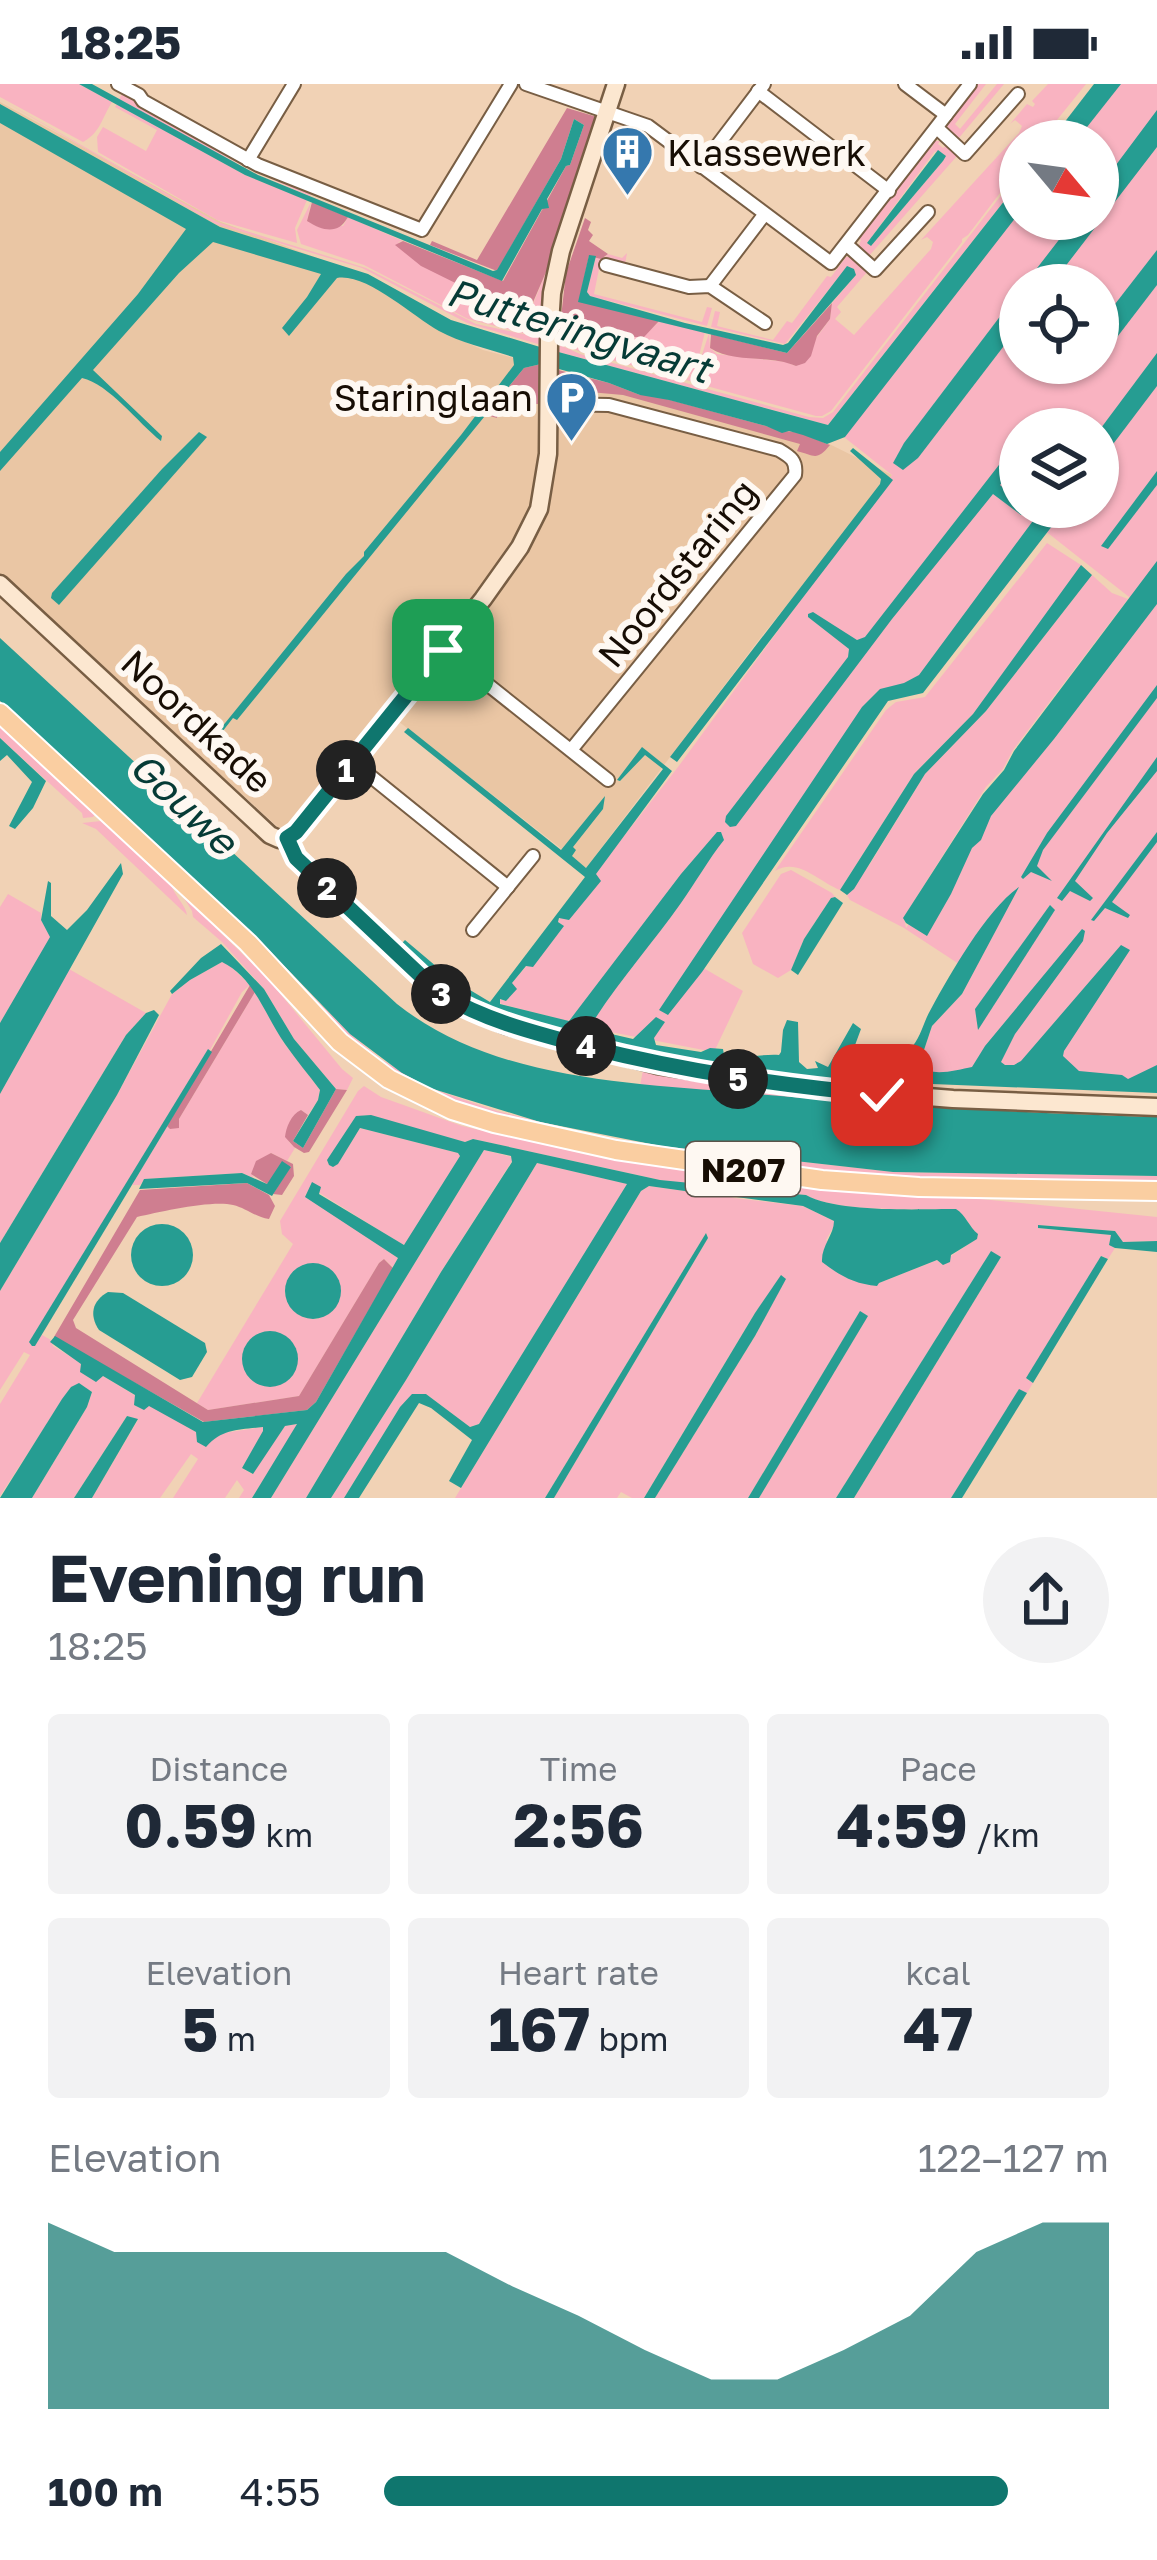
<!DOCTYPE html>
<meta charset="utf-8">
<style>
body{margin:0;font-family:"Golos Text",sans-serif;background:#f2f2f3;color:#1f2937;height:100vh;display:flex;flex-direction:column;font-size:45px;white-space:nowrap}
*{box-sizing:border-box;margin:0}
p{font-size:39px;color:#747a83}
.icon{flex:none;width:66px;height:66px;fill:none;stroke:currentColor;stroke-width:2;stroke-linecap:round;stroke-linejoin:round}
.map{position:relative;height:1414px;overflow:hidden}
.drawer{display:flex;flex-direction:column;background:#fff;flex:1}
.drawer>*{flex:none}
.needle{width:78px;rotate:119deg}
.fabs{position:absolute;left:999px;top:36px;display:grid;gap:24px}
.fabs a{display:grid;place-items:center;width:120px;height:120px;border-radius:50%;background:#fff;box-shadow:0 3px 9px #0004;font-size:60px}
.pin{position:absolute;display:grid;place-items:center;width:102px;height:102px;color:#fff;margin:-51px;border-radius:24px;box-shadow:0 6px 18px #0006}
.km{position:absolute;width:60px;height:60px;margin:-30px;border-radius:50%;background:#222;color:#fff;font-size:33px;line-height:60px;text-align:center}
.round{display:grid;place-items:center;flex:none;width:126px;height:126px;border-radius:63px;background:#f2f2f3}
.head{display:flex;align-items:center;justify-content:space-between;height:204px;padding:0 48px}
h1{font-size:66px;font-weight:700;line-height:90px}
.stats{display:grid;grid-template-columns:repeat(3,1fr);gap:18px;height:204px;padding:12px 48px}
.stats div{display:grid;align-content:center;border-radius:12px;background:#f2f2f3;text-align:center}
.stats b{font-size:60px;font-weight:700}
.stats small{font-size:33px;font-weight:400}
.stats p{font-size:33px}
.chart{height:336px;padding:24px 48px}
.chart p{display:flex;justify-content:space-between}
.chart svg{width:100%;height:216px;margin-top:12px;fill:#0f766e;opacity:.7}
ul{padding:0 48px;list-style:none;font-size:39px}
li{display:grid;grid-template-columns:192px 144px 1fr;align-items:center;height:90px}
li i{height:30px;border-radius:15px;background:#0f766e}
.status{display:flex;justify-content:space-between;align-items:center;height:84px;padding:0 60px;background:#fff;direction:ltr}
.status svg{height:33px;fill:currentColor}
.map>svg:first-child{display:block}
.built{fill:#eac6a4}
.green{fill:#f9b3c1;fill-rule:evenodd}
.forest{fill:#cf7e90}
.water{fill:#269d92}
.lines{fill:none;stroke-linecap:round;stroke-linejoin:round}
.street-casing{stroke:#785e44;stroke-width:16}
.secondary-casing{stroke:#785e44;stroke-width:21}
.primary-casing{stroke:#fff;stroke-width:22}
.street{stroke:#fff;stroke-width:12}
.secondary{stroke:#fce7d0;stroke-width:16}
.primary{stroke:#facea1;stroke-width:18}
.route-casing{stroke:#fff;stroke-width:24}
.route{stroke:#0f766e;stroke-width:15}
.labels{text-anchor:middle;dominant-baseline:central;stroke-width:12;stroke-linejoin:round;paint-order:stroke}
.shield{fill:#fef8f2;stroke:#5c544b;stroke-width:3}
.shield-label{font-size:33px;font-weight:bold;fill:#170d04}
.poi-label{font-size:36px;fill:#170d04;stroke:#fef8f2;text-anchor:start}
.street-label{font-size:36px;fill:#170d04;stroke:#fef8f2}
.water-label{font-size:39px;font-style:italic;fill:#063b36;stroke:#fef8f2}
</style>
<div class="status"><b>18:25</b><svg viewBox="0 0 49 12"><path d="M0 12V9h3v3zM5 12V6h3v6zM10 12V3h3v9zM15 12V0h3v12zM26 1h20v11H26zM47 4h2v5h-2z"/></svg></div>
<div class="map">
<svg width="1157" height="1414" viewBox="0 0 1157 1414">
<rect width="100%" height="100%" fill="#f1d2b5"/>
<path class="built" d="M0,18L221,138L376,196L434,244L483,266L813,352L892,391L761,553L586,784L398,637L298,761L0,492Z"/>
<g class="green">
<path d="M0,0H79L112,18C102,34 100,49 83,58L0,13Z"/>
<path d="M975,0H986L955,40L960,45L997,0H1004L958,55L945,44L949,39L947,37Z"/>
<path d="M1048,0H1086L1040,57H1020V83L968,151L962,155V158L831,327L822,332H816L703,301L699,280L709,249L710,264L717,270L786,278L796,282L830,235L832,219L856,191L847,183L785,260L711,243L715,227L720,228L717,242L773,256L787,237L792,239L827,192L831,193L846,173H850L867,188L837,223L841,228L835,235L854,251L931,165L933,158L927,153L921,156L1019,49L1022,42L1015,36L1010,40L1027,20L1033,23L1035,20L1032,17Z"/>
<path d="M1107,0H1157V1003L928,989L919,982L932,942L962,910L1004,830L965,884L904,844L850,816L847,811L870,780L925,690L986,627L1092,491L1112,509L1128,515L1013,666L1003,685L986,703L904,833L906,844L1013,686L1138,520L1039,442L922,596L878,617L700,882L743,907L714,968L595,945L592,939L572,933L568,937L501,920L499,915L506,917L512,899L562,841L558,838L560,834L678,683L892,391L835,346L1020,109V135H1098V57H1062ZM1020,201H1098V279H1020ZM1020,345H1098V423H1020Z"/>
<path d="M124,7L133,16L237,75L312,107L310,112C244,84 181,51 119,15Z"/>
<path d="M0,15L217,138L366,184L476,240L538,253L468,235L364,181L301,160L297,146L311,118L307,137L343,142L348,133L403,157L398,158L529,230L549,181C543,207 536,238 541,261L467,239L362,184L216,140Z"/>
<path d="M117,20L245,91L307,116L295,144L297,159L217,136L98,68L97,53L103,43L146,67L157,46L115,23Z"/>
<path d="M935,57H940L938,60L943,64L946,62L957,72L868,173L858,164L861,156L858,153L928,62L931,65ZM935,67L943,77L872,161L867,159Z"/>
<path d="M1020,87V97L828,341L559,268L560,261L580,270L809,333L823,334L833,328Z"/>
<path d="M627,169L625,181L599,185L594,210L702,238L707,223L712,224L707,242L590,212L587,208L596,172L605,173L608,170L622,174Z"/>
<path d="M659,237L705,248L696,284L701,300L686,296L692,289L684,295L581,268L559,258V251C586,257 589,259 616,254C634,250 647,253 659,237Z"/>
<path d="M1047,459L1081,481L1080,486L973,630L914,690L840,806C819,798 798,773 775,787L886,626L896,618L925,613Z"/>
<path d="M0,642L95,730L93,733L83,734L82,729L0,654Z"/>
<path d="M101,737L171,801C175,812 186,822 187,831L96,745L82,739Z"/>
<path d="M791,786L832,809L835,813L831,814L804,855L791,886L778,894L753,880L742,849L781,790Z"/>
<path d="M8,810L41,829V836L51,853L0,939V823Z"/>
<path d="M182,811L269,896L342,985L353,994L347,1006L336,1005L294,955L264,905L222,858L193,833L192,827Z"/>
<path d="M239,838L350,950L382,976L430,1004L497,1027L597,1052L661,1062L893,1088L1157,1092V1099L858,1093L631,1062L507,1035L437,1009L400,991L373,971L334,939Z"/>
<path d="M222,878L227,879L250,901L242,908L210,966H208L35,1262L42,1251L51,1256L53,1262L196,1348L197,1353L263,1343L264,1347L242,1384L252,1390L285,1342L298,1340L296,1344L252,1414H239L244,1406L237,1396L225,1414H173L198,1375L191,1370L160,1414H92L138,1336L127,1332L74,1414H32L87,1323L92,1308L71,1303L0,1412V1320L30,1271L24,1268L0,1306V1207L117,1011L172,910L190,896Z"/>
<path d="M69,885L146,929L126,951L0,1159V1010Z"/>
<path d="M255,908L284,959L320,1006L318,1016L308,1031L301,1026L289,1058L295,1064L287,1077L271,1069L251,1089L254,1094L242,1089L145,1095L140,1101H132L167,1042L179,1043V1035Z"/>
<path d="M643,986L877,1021L640,1002Z"/>
<path d="M364,1002L381,1013L462,1042L606,1075L829,1106L971,1114L1157,1133V1157L1123,1158L1115,1147L1038,1141V1144L1112,1151L1109,1161L1115,1164L1108,1175L1102,1172L1028,1296L1033,1299L1027,1309L1019,1306L951,1414H854L1001,1173L991,1168L836,1414H759L867,1233L860,1228L748,1414H655L755,1252L785,1195L755,1229L644,1414H632L621,1408L617,1414H554L708,1154L706,1149L545,1414H455L641,1107L649,1102L706,1110L721,1109L734,1114L803,1122L834,1137V1142L826,1156L879,1199L937,1176L943,1181L951,1172L976,1155L978,1151C970,1143 965,1131 956,1125C917,1125 838,1129 806,1111L721,1105L660,1096L473,1055L465,1058L364,1031L338,1079L360,1044L458,1069L461,1072L407,1159L403,1161L318,1108L305,1110L398,1174L393,1183L384,1175L379,1179L299,1312L208,1326L197,1319L293,1160L282,1150L280,1137L358,1007ZM310,1180L325,1182L333,1188L318,1235L303,1233L285,1211C286,1194 294,1184 310,1180Z"/>
<path d="M484,1066L512,1073V1077L441,1188L306,1414H271Z"/>
<path d="M537,1079L628,1100L479,1340L470,1343L426,1310L400,1323L344,1414H331L406,1296Z"/>
</g>
<g class="forest">
<path d="M567,24L597,33L549,181L528,230L520,231L421,182L395,161L403,157L503,197L566,82L570,81L584,41L574,35L561,75L497,187L430,161L432,157L477,176Z"/>
<path d="M312,118L348,133C338,151 323,147 307,137Z"/>
<path d="M585,134L591,138L588,146L593,151L589,157L608,170L601,175L589,172L579,217L659,237L644,253H618L600,259L559,251L566,189Z"/>
<path d="M832,219L830,235L817,252L811,272L805,279L796,282C770,270 734,280 710,264L711,250L787,269Z"/>
<path d="M541,280L540,320H532V312L507,311L506,318L498,319L497,334L486,331L524,284Z"/>
<path d="M558,286L609,299L640,311H652L766,342C777,346 783,347 794,348C806,350 819,357 830,361C817,377 815,372 797,367L800,360L623,311L567,306L565,314L557,309Z"/>
<path d="M250,901L255,908L179,1035V1044L170,1045L167,1042Z"/>
<path d="M336,1005L347,1006L309,1068L304,1069L294,1063L285,1053C286,1044 291,1030 301,1026L308,1031L293,1057L303,1064Z"/>
<path d="M271,1069L293,1080L294,1092L282,1111L273,1110L291,1082L267,1100L251,1090L256,1077Z"/>
<path d="M247,1099L269,1111L275,1122L269,1135C255,1133 246,1124 233,1121C211,1116 160,1128 137,1133L73,1236L76,1244L208,1326L299,1312L379,1179L384,1175L393,1184L316,1318L307,1326L204,1338L54,1253L140,1106Z"/>
</g>
<g class="water">
<path d="M79,0H92L258,91L493,187L497,186L561,75L574,35L584,41L570,81L566,82L547,115L549,124L542,125L502,197L245,91Z"/>
<path d="M1094,0H1121L1076,57H1050Z"/>
<path d="M0,20L220,143L368,190L451,236L540,263L828,341L1020,97V128L845,353L827,360L803,351L789,347L782,349L766,342L669,316L640,311L609,299L541,280L524,284L237,636L233,634L222,648L224,651L210,669L204,668V665L346,490L364,472V468L461,351L514,281L513,273C489,265 461,259 439,247C412,232 367,189 337,194L289,252L282,244L307,213L321,190L213,158L179,189L93,286L162,352L161,357C138,339 109,300 82,294L0,387V368L138,210L186,145L0,39Z"/>
<path d="M1157,26V63L1051,201H1024L1075,135H1098V105Z"/>
<path d="M938,66L946,72L943,77L871,162L867,159Z"/>
<path d="M1157,166V201L1098,278V242Z"/>
<path d="M589,171L596,172L587,208L590,212L685,239L783,261L788,259L847,182L854,185L856,191L787,269L578,218Z"/>
<path d="M1020,206V241L918,374L903,386L893,379L904,359Z"/>
<path d="M1157,269V302L1098,380V348Z"/>
<path d="M199,348L207,353L59,521L51,514L52,509L162,385Z"/>
<path d="M1020,354V374L1000,401L1020,419V423L1026,425V428L1021,431L993,410L892,535L736,742L730,743L725,738L726,732L848,573L849,565L808,533V530L813,528L857,556L865,553Z"/>
<path d="M853,364L893,396L677,678L670,673L880,400L881,395L850,367Z"/>
<path d="M1157,387V401L1108,465L1101,462Z"/>
<path d="M1041,426L1056,437L923,609L888,617L702,888L668,931L659,926L862,623L880,605L904,599L919,591Z"/>
<path d="M1157,477V520L1054,655L991,732L981,756L972,764L951,810L927,852L906,839L903,834L983,710L1004,686L1014,667Z"/>
<path d="M1081,481L1092,491L986,627L925,690L854,805L847,811L840,806L914,690L973,630Z"/>
<path d="M0,554L397,920C493,996 629,999 746,1009C883,1021 1019,1029 1157,1033V1092L893,1088L661,1062L540,1038L430,1004L402,989L350,950L266,863L0,617Z"/>
<path d="M1157,601V614L1043,766L1037,782L1052,797L1031,788L1023,795L1021,793L1047,749Z"/>
<path d="M408,644L561,766L605,712L603,725L573,763L576,766L572,772L586,784L663,685L645,671L620,697L617,696L642,663L672,687L596,790L601,797L569,836L559,834L558,838L564,842L533,883L526,882L512,899L517,905L506,917L500,915V920L569,937L681,790L717,748H721L724,756C708,776 696,798 681,819C652,860 618,898 591,941L594,946L633,955L656,933L665,938L654,954L656,961L701,968L710,964L723,965L724,971C740,975 761,970 779,971L781,968L783,946L787,936L798,938L799,978L807,985L818,984L815,977L828,983L853,939L861,945L848,980L859,987L866,986C879,980 899,975 909,966C921,955 923,938 931,925C950,890 987,825 1019,803L962,910L932,942L919,981C931,994 956,986 972,983L985,962L1082,845L1085,847L1083,857L1015,950L1001,978L1005,981H1014L1021,977L1121,861L1130,866L1064,967L1063,972L1079,987L1122,991L1128,995L1157,981V1009L859,997L686,979L496,928L447,901L400,861L405,856L450,894L490,918L585,793L404,648Z"/>
<path d="M0,654L46,697L33,724L15,745L9,742L32,698L7,671L0,677Z"/>
<path d="M1157,673V687L1107,749L1075,797L1093,814L1090,817L1070,807L1062,817L1057,814Z"/>
<path d="M1157,748V758L1112,818L1130,831L1128,834L1105,824L1094,837L1091,836Z"/>
<path d="M121,779L123,790L0,1010V939L50,853L41,836L48,797L51,799V832L67,846L87,826Z"/>
<path d="M835,813L843,819L798,891L791,886L804,855L831,814Z"/>
<path d="M1050,821L1055,826L978,946L975,925Z"/>
<path d="M221,860L264,905L294,955L336,1005L303,1064L293,1057L318,1016L320,1006C309,991 296,976 285,960C265,932 255,894 222,878L190,896L172,910L170,907L201,874Z"/>
<path d="M154,926L159,931L117,1011L0,1207V1159L126,951L146,929Z"/>
<path d="M208,965L212,968L35,1262H32L29,1258Z"/>
<path d="M371,1031L465,1058L473,1055L660,1096L711,1101L717,1104V1108L706,1110L649,1102L641,1107L461,1404L449,1397L472,1356L431,1324L419,1319L359,1414H344L400,1323L412,1310H426L470,1343L479,1340L627,1100L537,1079L406,1296L331,1414H306L441,1188L512,1078L511,1072L484,1066L271,1414H252L297,1340L285,1342L253,1390L242,1384L263,1347V1343C239,1346 223,1344 206,1363L197,1358L196,1348L149,1322L144,1326L134,1321L135,1311L103,1292L96,1298L80,1288L81,1280L50,1258L55,1252L203,1338L307,1326L316,1318L398,1174L305,1113L312,1098L321,1103L319,1110L404,1161L460,1072L458,1069L360,1044L338,1080L333,1083L329,1081L327,1076L356,1032Z"/>
<path d="M282,1077L291,1083L272,1112L247,1099L139,1105L144,1095L242,1089L267,1100Z"/>
<path d="M722,1104L806,1111C838,1129 918,1125 956,1125C966,1131 969,1143 978,1150L977,1155L951,1171L950,1178L943,1181L937,1176L879,1199L877,1202C855,1200 840,1192 822,1178C821,1162 834,1151 834,1137L803,1122L722,1111Z"/>
<circle cx="162" cy="1171" r="31"/>
<path d="M1038,1141L1115,1147L1123,1158L1157,1157V1168L1115,1164L1109,1161L1111,1151L1038,1144Z"/>
<path d="M706,1149L708,1154L554,1414H545Z"/>
<path d="M991,1167L1001,1173L854,1414H836Z"/>
<path d="M1101,1172L1108,1175L1033,1299L1026,1294Z"/>
<circle cx="313" cy="1207" r="28"/>
<path d="M781,1191L786,1195L755,1252L655,1414H644L755,1229Z"/>
<path d="M108,1208L123,1209L205,1259L207,1268L192,1293L180,1296L99,1246C89,1231 92,1217 108,1208Z"/>
<path d="M860,1227L868,1232L759,1414H748Z"/>
<circle cx="270" cy="1275" r="28"/>
<path d="M79,1299L92,1308L87,1323L32,1414H0L62,1315L71,1303Z"/>
<path d="M1019,1305L1027,1309L962,1414H951Z"/>
<path d="M127,1332L138,1335L92,1414H74Z"/>
</g>
<g class="lines">
<defs>
<g id="street">
<path d="M118,0L139,11L143,17L258,81L422,146L511,0"/>
<path d="M526,0L648,42L831,179L970,0"/>
<path d="M905,0L946,31"/>
<path d="M758,7L889,107"/>
<path d="M937,44L965,70L1018,10"/>
<path d="M248,76L294,0"/>
<path d="M701,83L764,0"/>
<path d="M847,161L875,186L928,128"/>
<path d="M606,181L689,203L710,202L765,239"/>
<path d="M710,202L764,131"/>
<path d="M549,320L609,321L779,366C791,373 797,377 795,391L571,666"/>
<path d="M443,565L608,696"/>
<path d="M353,678L508,803"/>
<path d="M473,846L533,772"/>
</g>
<g id="secondary">
<path d="M0,500L270,751L279,755L287,754"/>
<path d="M287,754L296,774L439,909L460,921L506,941L658,981L801,1003L953,1015L1157,1023"/>
<path d="M287,754L295,748L483,515L520,463L539,425L548,370L549,256L552,209L561,167L616,0"/>
</g>
<path id="primary" d="M0,629L248,859L340,958L389,995L452,1026L494,1039L616,1066L822,1096L919,1103L1157,1107"/>
</defs>
<use href="#street" class="street-casing"/>
<use href="#secondary" class="secondary-casing"/>
<use href="#primary" class="primary-casing"/>
<use href="#street" class="street"/>
<use href="#secondary" class="secondary"/>
<use href="#primary" class="primary"/>
</g>
<g class="lines">
<defs>
<path id="route" d="M443,566L296,748L287,754L296,774L439,909C486,937 535,949 588,963C688,988 779,1001 882,1011"/>
</defs>
<use href="#route" class="route-casing"/>
<use href="#route" class="route"/>
</g>
<defs>
<symbol id="building-pin" viewBox="-11 -11 22 30"><path d="M0 17L-7.5 6A9.5 9.5 0 1 1 7.5 6Z" fill="#3578ae" stroke="#fef8f2"/><path d="M-4-6H4V6H1V3H-1V6H-4ZM-2.5-4.3h1.7v1.8h-1.7ZM.8-4.3h1.7v1.8H.8ZM-2.5-1h1.7V.8h-1.7ZM.8-1h1.7V.8H.8Z" fill="#fff"/></symbol>
<symbol id="parking-pin" viewBox="-11 -11 22 30"><path d="M0 17L-7.5 6A9.5 9.5 0 1 1 7.5 6Z" fill="#3578ae" stroke="#fef8f2"/><path d="M-3.5-5.5H1a3.5 3.5 0 0 1 0 7H-1V5.5H-3.5ZM-1-3.4V-.6H.8a1.4 1.4 0 0 0 0-2.8Z" fill="#fff"/></symbol>
</defs>
<g fill-rule="evenodd">
<use href="#building-pin" x="598" y="38" width="59" height="81"/>
<use href="#parking-pin" x="542" y="284" width="59" height="81"/>
</g>
<g class="labels">
<rect class="shield" x="686" y="1058" width="114" height="54" rx="9"/>
<g class="shield-label">
<text x="743" y="1085">N207</text>
</g>
<g class="poi-label">
<text x="667" y="68">Klassewerk</text>
<text x="533" y="313" text-anchor="end">Staringlaan</text>
</g>
<g class="street-label">
<text transform="translate(677 489) rotate(-51)">Noordstaring</text>
<text transform="translate(197 637) rotate(43)">Noordkade</text>
</g>
<g class="water-label">
<text transform="translate(579 246) rotate(17)">Putteringvaart</text>
<text transform="translate(184 719) rotate(43)">Gouwe</text>
</g>
</g>
</svg>
<div class="fabs">
<a><svg class="needle" viewBox="-14 -14 28 28"><path d="M0-13l5 13h-10z" fill="#e53935"/><path d="M0 13l5-13h-10z" fill="#747a83"/></svg></a>
<a><svg class="icon" aria-label="locate" viewBox="0 0 24 24"><circle cx="12" cy="12" r="6"/><path d="M12 2v4M12 18v4M2 12h4M18 12h4"/></svg></a>
<a><svg class="icon" aria-label="layers" viewBox="0 0 24 24"><path d="M12 4l9 5-9 5-9-5zM3 14l9 5 9-5"/></svg></a>
</div>
<div class="pin" style="left:443px;top:566px;background:#1e9e55"><svg class="icon" aria-label="arrive" viewBox="0 0 24 24"><path d="M6 21V4h12l-3 4 3 4H6"/></svg></div>
<div class="pin" style="left:882px;top:1011px;background:#d93025"><svg class="icon" aria-label="check" viewBox="0 0 24 24"><path d="M5 12l5 5 9-10"/></svg></div>
<b class="km" style="left:346px;top:686px">1</b>
<b class="km" style="left:327px;top:804px">2</b>
<b class="km" style="left:441px;top:910px">3</b>
<b class="km" style="left:586px;top:962px">4</b>
<b class="km" style="left:738px;top:995px">5</b>
</div>
<section class="drawer">
<div class="head"><div><h1>Evening run</h1><p>18:25</p></div><a class="round"><svg class="icon" aria-label="share" viewBox="0 0 24 24"><path d="M12 15V3M7 8l5-5 5 5M5 13v7h14v-7"/></svg></a></div>
<div class="stats">
<div><p>Distance</p><b>0.59<small> km</small></b></div>
<div><p>Time</p><b>2:56</b></div>
<div><p>Pace</p><b>4:59<small> /km</small></b></div>
</div>
<div class="stats">
<div><p>Elevation</p><b>5<small> m</small></b></div>
<div><p>Heart rate</p><b>167<small> bpm</small></b></div>
<div><p>kcal</p><b>47</b></div>
</div>
<div class="chart"><p><span>Elevation</span>122–127 m</p>
<svg viewBox="0 0 160 44" preserveAspectRatio="none"><path d="M0 44V6L10 12L20 12L30 12L40 12L50 12L60 12L70 19L80 25L90 32L100 38L110 38L120 32L130 25L140 12L150 6L160 6V44z"/></svg>
</div>
<ul>
<li><b>100 m</b>4:55<i style="width:86%"></i></li>
</ul>
</section>
